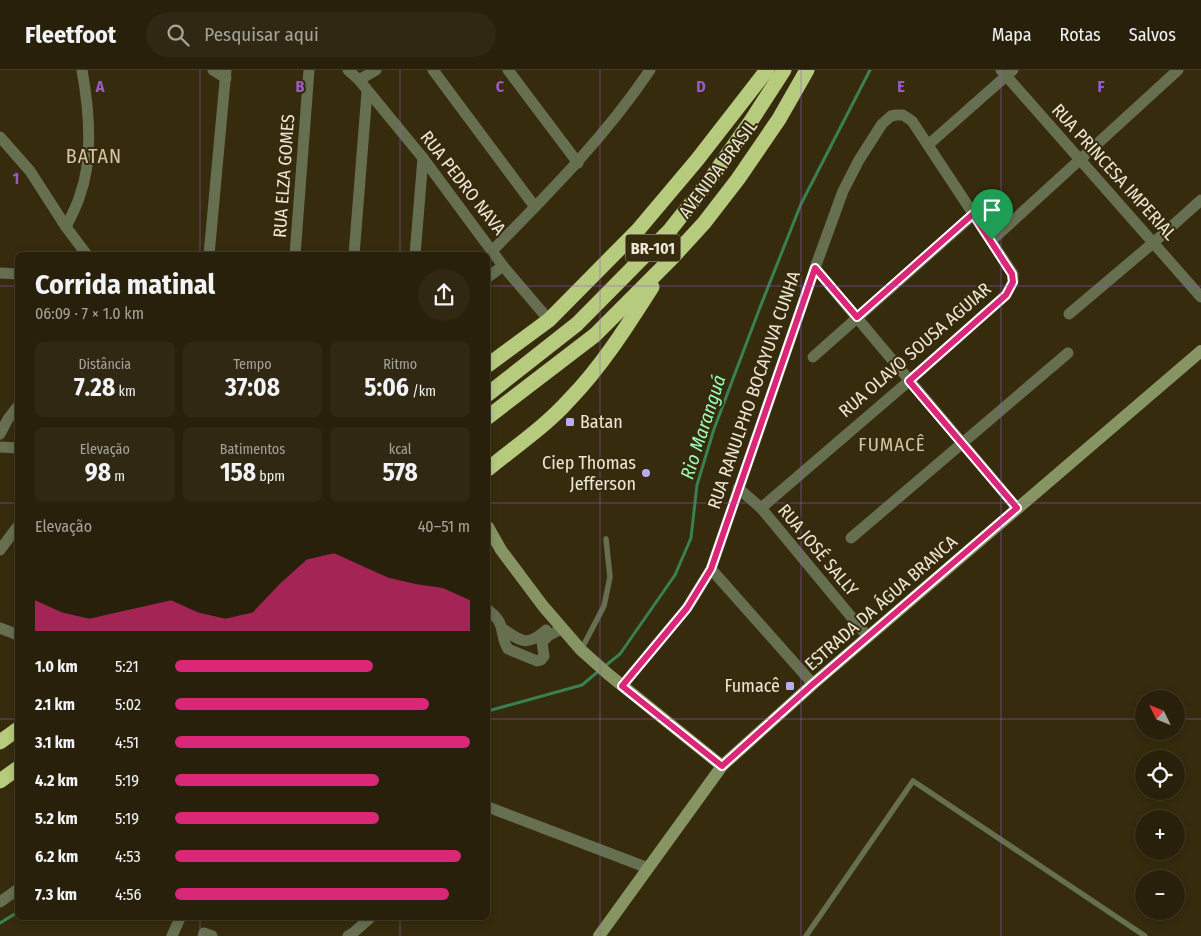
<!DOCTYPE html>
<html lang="pt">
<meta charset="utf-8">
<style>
body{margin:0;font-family:"Fira Sans Condensed",sans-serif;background:#302813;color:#f1f3f6;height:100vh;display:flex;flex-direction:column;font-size:19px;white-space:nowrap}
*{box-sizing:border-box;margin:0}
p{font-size:16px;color:#a5a39c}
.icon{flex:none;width:28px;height:28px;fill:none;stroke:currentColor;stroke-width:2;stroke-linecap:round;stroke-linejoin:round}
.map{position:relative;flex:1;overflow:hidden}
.sheet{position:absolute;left:15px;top:182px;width:475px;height:668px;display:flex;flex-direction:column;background:#28200a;border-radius:8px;box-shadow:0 2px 8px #0003,0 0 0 1px #443e2b}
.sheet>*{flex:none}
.needle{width:32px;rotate:313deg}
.fabs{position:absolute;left:1135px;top:620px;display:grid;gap:10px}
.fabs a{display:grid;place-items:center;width:50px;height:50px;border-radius:50%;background:#28200a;box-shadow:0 2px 8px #0003,0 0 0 1px #443e2b;font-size:25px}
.pin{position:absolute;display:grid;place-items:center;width:42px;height:42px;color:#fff;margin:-51px -21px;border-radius:50% 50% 50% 0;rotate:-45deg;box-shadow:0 0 5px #0007}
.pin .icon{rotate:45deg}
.round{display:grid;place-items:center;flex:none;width:52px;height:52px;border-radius:26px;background:#302813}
.headline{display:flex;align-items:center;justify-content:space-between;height:85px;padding:0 20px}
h1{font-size:28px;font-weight:700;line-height:38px}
.metrics{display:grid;grid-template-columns:repeat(3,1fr);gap:8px;height:85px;padding:5px 20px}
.metrics div{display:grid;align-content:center;border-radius:8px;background:#302813;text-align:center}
.metrics b{font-size:25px;font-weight:700}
.metrics small{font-size:14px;font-weight:400}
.metrics p{font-size:14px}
.chart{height:140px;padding:10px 20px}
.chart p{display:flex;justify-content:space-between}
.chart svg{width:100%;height:90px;margin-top:5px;fill:#db2777;opacity:.7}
ul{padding:0 20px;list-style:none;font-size:16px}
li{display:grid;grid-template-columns:80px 60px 1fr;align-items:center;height:38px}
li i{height:12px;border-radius:6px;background:#db2777}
header{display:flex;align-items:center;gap:30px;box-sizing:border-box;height:70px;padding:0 25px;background:#28200a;border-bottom:1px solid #443e2b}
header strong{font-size:24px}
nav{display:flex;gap:28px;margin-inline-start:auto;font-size:18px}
.search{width:350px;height:45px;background:#302813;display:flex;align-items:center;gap:12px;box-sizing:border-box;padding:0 18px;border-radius:28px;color:#a5a39c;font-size:19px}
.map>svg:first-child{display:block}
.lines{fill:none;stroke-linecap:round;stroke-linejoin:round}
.stream{stroke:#398152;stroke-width:3}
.lane{stroke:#676f51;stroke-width:5.5}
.street{stroke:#676f51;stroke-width:11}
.secondary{stroke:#879463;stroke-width:12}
.highway{stroke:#b6cb7d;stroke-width:15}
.route-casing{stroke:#fff;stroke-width:10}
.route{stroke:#db2777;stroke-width:6}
.grid{fill:none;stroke:#985bc5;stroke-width:1;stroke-opacity:0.55}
.poi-dot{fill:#b9abf7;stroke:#362b0d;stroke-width:2}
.labels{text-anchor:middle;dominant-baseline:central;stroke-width:4;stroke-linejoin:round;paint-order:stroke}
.shield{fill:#362b0d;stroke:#b6af9a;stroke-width:1}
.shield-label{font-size:16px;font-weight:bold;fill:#ede7d6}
.street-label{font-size:18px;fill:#ede7d6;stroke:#362b0d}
.poi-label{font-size:18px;fill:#ede7d6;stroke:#362b0d;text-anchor:end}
.water-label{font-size:19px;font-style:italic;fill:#99fdb7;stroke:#362b0d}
.neighbourhood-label{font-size:19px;letter-spacing:1px;fill:#d4c6a4;stroke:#362b0d}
.quarter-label{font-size:20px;letter-spacing:1px;fill:#d4c6a4;stroke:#362b0d}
.grid-label{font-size:16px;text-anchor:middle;font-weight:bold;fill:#985bc5;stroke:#362b0d;stroke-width:4;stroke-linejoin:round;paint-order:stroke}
</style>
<header>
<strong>Fleetfoot</strong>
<div class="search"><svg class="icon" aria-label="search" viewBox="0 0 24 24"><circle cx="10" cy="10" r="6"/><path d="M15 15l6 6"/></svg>Pesquisar aqui</div>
<nav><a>Mapa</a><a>Rotas</a><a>Salvos</a></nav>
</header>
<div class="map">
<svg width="1201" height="866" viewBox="0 0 1201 866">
<rect width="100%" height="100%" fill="#362b0d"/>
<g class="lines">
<g class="stream">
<path d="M605,596L620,584L675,505L691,468L697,415L714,359L759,240L801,134L870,0"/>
<path d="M488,641L582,615L600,600"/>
<path d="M0,853L18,842"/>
</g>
<g class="lane">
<path d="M581,580L604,536L610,507L606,469"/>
<path d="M806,866L913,711L1145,866"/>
</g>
<g class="street">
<path d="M213,0L226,8"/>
<path d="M348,0L359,10L423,88L503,196L549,250"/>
<path d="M433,0L535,137"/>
<path d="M508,0L578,93"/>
<path d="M1001,0L1201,227"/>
<path d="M359,10L376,0"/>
<path d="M0,67L30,101L66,157L87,185"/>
<path d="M928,75L1013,0"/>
<path d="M66,157C71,146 77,136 80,125C94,87 89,39 82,0"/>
<path d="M992,170L1178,0"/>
<path d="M493,180C549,123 605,67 650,0"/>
<path d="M209,185L226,0"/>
<path d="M295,185L309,0"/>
<path d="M354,185L367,22"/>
<path d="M415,185L423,88"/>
<path d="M815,198L1017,438"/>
<path d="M0,203L18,204"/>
<path d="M488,207L503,196"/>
<path d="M1069,244L1153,173L1201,130"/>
<path d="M813,287L973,145"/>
<path d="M0,364L8,349L18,336"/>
<path d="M0,377L18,378"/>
<path d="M738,418L761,438L868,567"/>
<path d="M851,468L1068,283"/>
<path d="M0,480L18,456"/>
<path d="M711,499L813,614"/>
<path d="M488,540C508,555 498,563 508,579L537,591L541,590L544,586L542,572L548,566L561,559"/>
<path d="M0,558L18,565"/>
<path d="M503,559C522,572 527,577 546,560"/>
<path d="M622,616L687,538L711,499L815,198L843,121L859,90L882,54L891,46L896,45H903L912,51L1013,204V212L1006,225L909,311L761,438"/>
<path d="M488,737L648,798"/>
<path d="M0,832L18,819"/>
<path d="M172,866L180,848"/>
<path d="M203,866L204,863L212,866"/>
<path d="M348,866L353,863L370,848"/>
</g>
<g class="secondary">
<path d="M488,457L501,480L543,536L581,580L608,604L722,696"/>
<path d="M599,866L722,696L813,614L1201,281"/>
</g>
<g class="highway">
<path d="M488,295L549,250L638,160L697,90L767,0"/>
<path d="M488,324L577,254L670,160L709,111L751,51L784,0"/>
<path d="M488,347L595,265L671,189L704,153L738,109L779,49L807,0"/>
<path d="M488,399C516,376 546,356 570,329C602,296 627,256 652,217"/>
<path d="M0,672L18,659"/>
<path d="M0,711L18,698"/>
</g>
</g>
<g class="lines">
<defs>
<path id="route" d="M973,144L1012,204L1013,212L1006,225L909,311L1017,438L813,614L722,696L622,616L687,538L711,499L815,198L857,247Z"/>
</defs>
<use href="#route" class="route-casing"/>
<use href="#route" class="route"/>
</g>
<path class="grid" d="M200,0V185M400,0V185M600,0V866M801,0V866M1001,0V866M0,216H18M488,216H1201M0,433H18M488,433H1201M0,649H18M488,649H1144M1176,649H1201M200,848V866M400,848V866"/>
<g class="poi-dot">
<rect x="565" y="347" width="10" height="10" rx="2.5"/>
<circle cx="646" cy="403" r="5"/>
<rect x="785" y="611" width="10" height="10" rx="2.5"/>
</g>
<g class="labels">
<rect class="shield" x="625.5" y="164.5" width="55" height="27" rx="4"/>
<g class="shield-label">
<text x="653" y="178">BR-101</text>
</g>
<g class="street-label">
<text transform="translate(718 99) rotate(-53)">AVENIDA BRASIL</text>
<text transform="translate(1114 102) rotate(48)">RUA PRINCESA IMPERIAL</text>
<text transform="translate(284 106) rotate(-86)">RUA ELZA GOMES</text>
<text transform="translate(463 113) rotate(52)">RUA PEDRO NAVA</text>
<text transform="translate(915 280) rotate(-41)">RUA OLAVO SOUSA AGUIAR</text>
<text transform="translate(754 320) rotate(-71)">RUA RANULPHO BOCAYUVA CUNHA</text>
<text transform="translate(818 480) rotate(50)">RUA JOSÉ SALLY</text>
<text transform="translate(881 533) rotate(-41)">ESTRADA DA ÁGUA BRANCA</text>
</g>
<g class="poi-label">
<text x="580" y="352" text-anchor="start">Batan</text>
<text x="636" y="393">Ciep Thomas<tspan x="636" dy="21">Jefferson</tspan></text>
<text x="780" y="616">Fumacê</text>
</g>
<g class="water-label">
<text transform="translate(703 357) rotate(-72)">Rio Maranguá</text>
</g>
<g class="neighbourhood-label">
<text x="892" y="374">FUMACÊ</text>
</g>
<g class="quarter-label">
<text x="94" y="86">BATAN</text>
</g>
</g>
<g class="grid-label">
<text x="100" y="22">A</text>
<text x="300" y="22">B</text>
<text x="500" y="22">C</text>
<text x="701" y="22">D</text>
<text x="901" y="22">E</text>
<text x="1101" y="22">F</text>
<text x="16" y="114">1</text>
</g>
</svg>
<div class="fabs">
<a><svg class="needle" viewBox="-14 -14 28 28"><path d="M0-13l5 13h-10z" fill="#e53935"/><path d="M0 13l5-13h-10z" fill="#a5a39c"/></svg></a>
<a><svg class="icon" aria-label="locate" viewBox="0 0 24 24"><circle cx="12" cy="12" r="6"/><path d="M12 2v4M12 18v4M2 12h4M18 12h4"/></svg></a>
<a>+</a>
<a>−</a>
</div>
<div class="pin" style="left:992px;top:170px;background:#1e9e55"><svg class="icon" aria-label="arrive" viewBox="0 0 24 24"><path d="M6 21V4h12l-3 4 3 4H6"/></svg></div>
<section class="sheet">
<div class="headline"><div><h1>Corrida matinal</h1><p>06:09 · 7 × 1.0 km</p></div><a class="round"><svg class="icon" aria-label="share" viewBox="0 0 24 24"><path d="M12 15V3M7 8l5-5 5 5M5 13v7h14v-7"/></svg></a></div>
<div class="metrics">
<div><p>Distância</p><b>7.28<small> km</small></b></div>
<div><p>Tempo</p><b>37:08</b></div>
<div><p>Ritmo</p><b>5:06<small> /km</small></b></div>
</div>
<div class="metrics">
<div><p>Elevação</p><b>98<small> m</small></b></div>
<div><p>Batimentos</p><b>158<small> bpm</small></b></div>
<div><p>kcal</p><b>578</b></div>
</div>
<div class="chart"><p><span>Elevação</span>40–51 m</p>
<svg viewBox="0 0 160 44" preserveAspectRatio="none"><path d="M0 44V29L10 35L20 38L30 35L40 32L50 29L60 35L70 38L80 35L90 21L100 9L110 6L120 12L130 18L140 21L150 23L160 29V44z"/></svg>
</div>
<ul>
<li><b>1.0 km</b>5:21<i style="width:67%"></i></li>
<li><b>2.1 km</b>5:02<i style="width:86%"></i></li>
<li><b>3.1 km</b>4:51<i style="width:100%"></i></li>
<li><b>4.2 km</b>5:19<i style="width:69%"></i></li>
<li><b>5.2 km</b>5:19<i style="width:69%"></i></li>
<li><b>6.2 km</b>4:53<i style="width:97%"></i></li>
<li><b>7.3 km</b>4:56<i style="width:93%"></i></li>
</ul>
</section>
</div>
